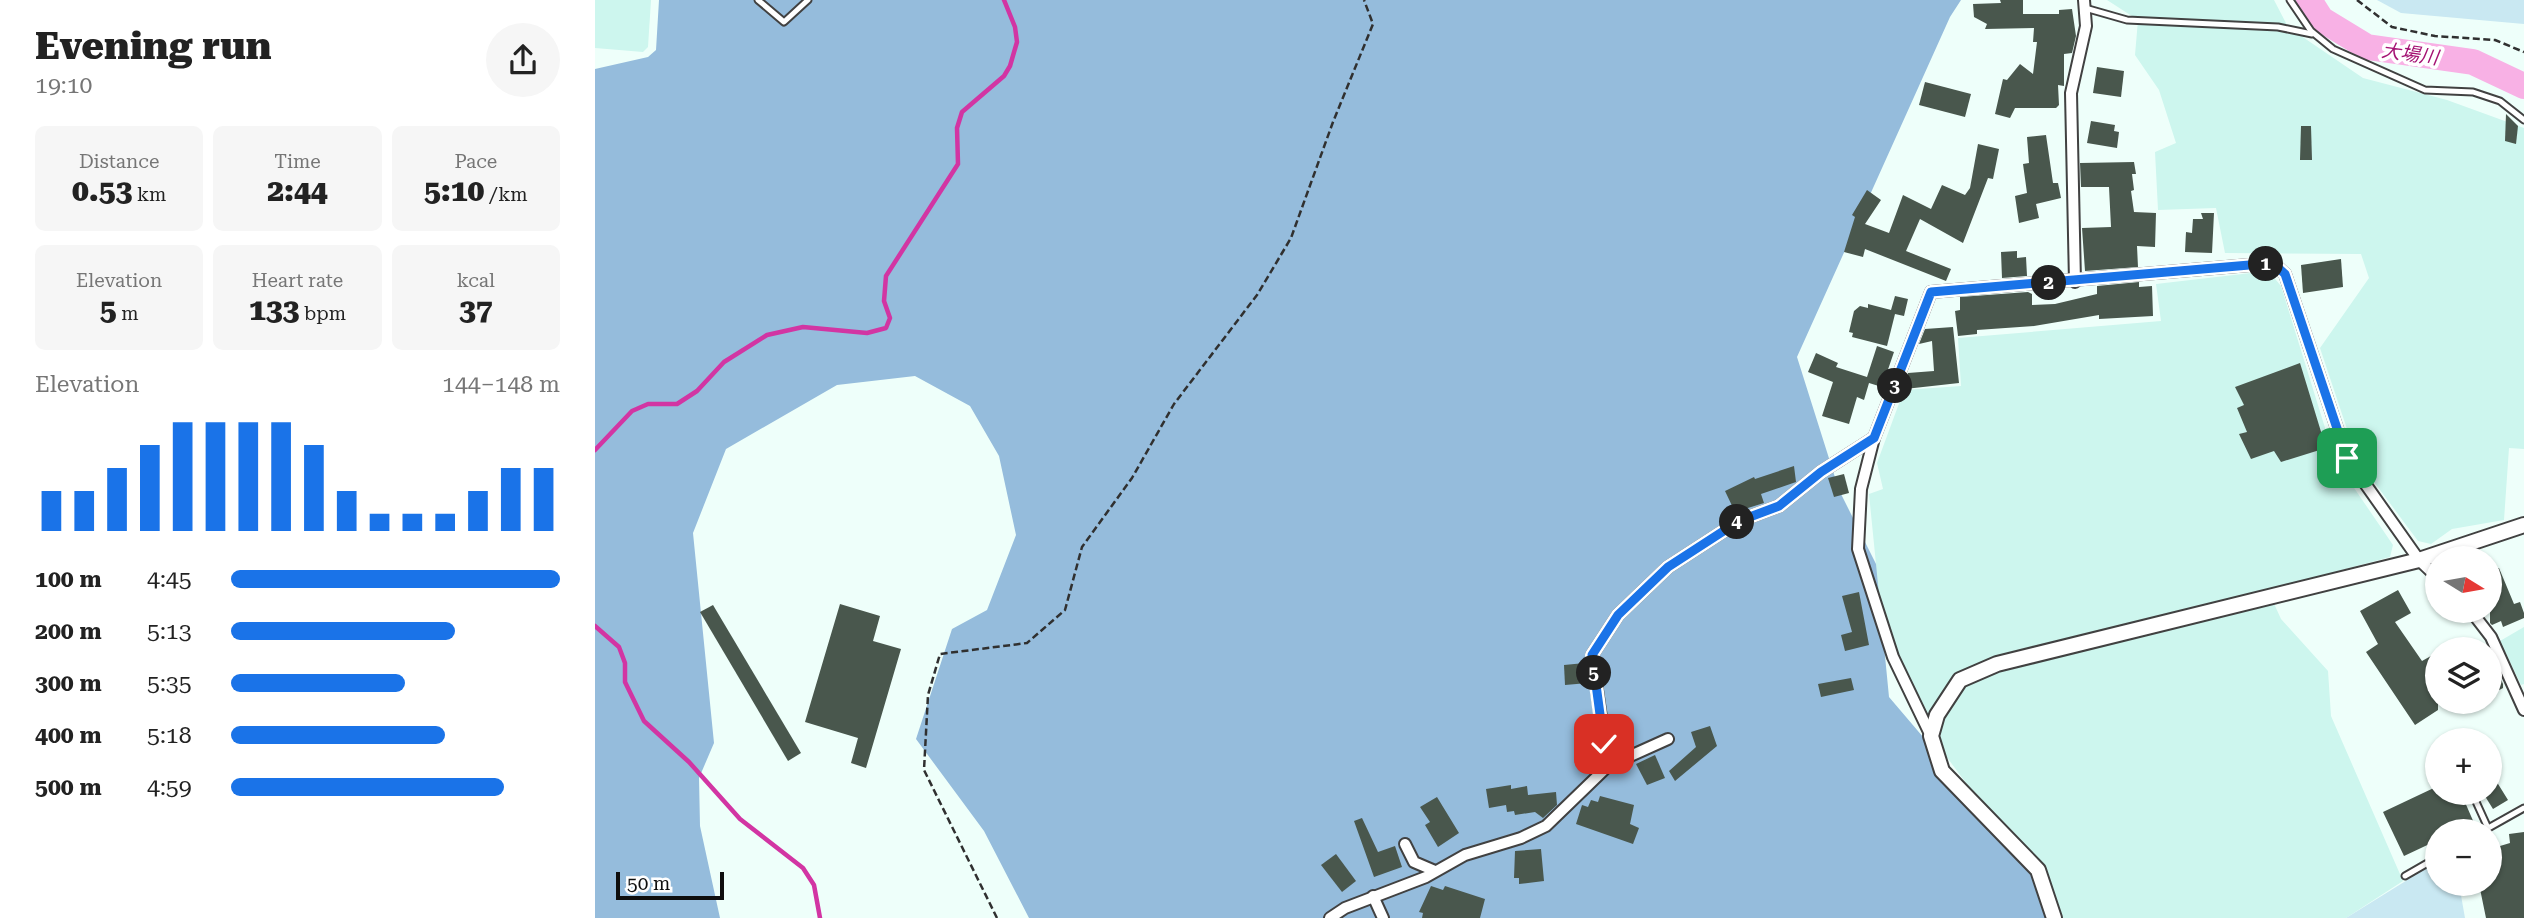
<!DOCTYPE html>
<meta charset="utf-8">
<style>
body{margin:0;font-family:"Roboto Serif","Noto Sans JP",serif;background:#f6f6f6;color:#222;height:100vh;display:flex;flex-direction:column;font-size:26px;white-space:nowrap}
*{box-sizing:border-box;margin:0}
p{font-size:23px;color:#767676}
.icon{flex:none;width:38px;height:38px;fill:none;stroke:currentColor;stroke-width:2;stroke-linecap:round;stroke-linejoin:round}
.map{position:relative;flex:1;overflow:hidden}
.details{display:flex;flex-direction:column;background:#fff;width:595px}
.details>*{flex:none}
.needle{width:46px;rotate:101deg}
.buttons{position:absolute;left:1830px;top:546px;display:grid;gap:14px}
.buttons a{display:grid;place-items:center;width:77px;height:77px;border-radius:50%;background:#fff;box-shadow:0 2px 5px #0004;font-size:35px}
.scale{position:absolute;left:21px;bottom:18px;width:108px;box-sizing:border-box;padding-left:7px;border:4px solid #0e0e0e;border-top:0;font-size:19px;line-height:24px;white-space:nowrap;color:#0e0e0e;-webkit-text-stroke:5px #fff;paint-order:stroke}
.pin{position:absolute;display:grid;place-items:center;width:60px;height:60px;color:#fff;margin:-30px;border-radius:14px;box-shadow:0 4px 10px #0006}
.km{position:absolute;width:35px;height:35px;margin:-18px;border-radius:50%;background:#222;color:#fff;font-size:19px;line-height:35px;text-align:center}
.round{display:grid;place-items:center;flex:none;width:74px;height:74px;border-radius:37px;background:#f6f6f6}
.overview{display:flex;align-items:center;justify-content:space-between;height:119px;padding:0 35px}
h1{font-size:38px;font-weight:800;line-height:52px}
.figures{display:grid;grid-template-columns:repeat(3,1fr);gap:10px;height:119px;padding:7px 35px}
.figures div{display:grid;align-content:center;border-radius:10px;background:#f6f6f6;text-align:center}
.figures b{font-size:30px;font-weight:800}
.figures small{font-size:19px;font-weight:400}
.figures p{font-size:19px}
.chart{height:196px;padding:14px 35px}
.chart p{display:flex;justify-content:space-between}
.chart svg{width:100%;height:126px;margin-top:7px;stroke:#1a73e8;stroke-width:6}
ul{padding:0 35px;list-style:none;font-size:23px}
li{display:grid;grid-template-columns:112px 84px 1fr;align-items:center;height:52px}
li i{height:18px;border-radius:9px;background:#1a73e8}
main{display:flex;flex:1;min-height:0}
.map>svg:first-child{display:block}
.farmland{fill:#cdf6ee}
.forest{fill:#95bcdc}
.pitch{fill:#c9e8f2}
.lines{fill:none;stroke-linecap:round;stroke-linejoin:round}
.stream{stroke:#d235a3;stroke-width:4.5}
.river{stroke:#f8b1e5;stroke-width:26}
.building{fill:#49574d}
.service-casing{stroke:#414141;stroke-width:9}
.minor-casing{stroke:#414141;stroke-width:14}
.tertiary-casing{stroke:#414141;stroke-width:18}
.path{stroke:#303030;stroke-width:2.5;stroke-dasharray:7 3.5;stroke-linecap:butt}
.service{stroke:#fff;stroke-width:5}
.minor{stroke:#fff;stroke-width:10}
.tertiary{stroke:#fff;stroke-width:14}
.route-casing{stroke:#fff;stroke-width:14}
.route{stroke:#1a73e8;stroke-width:9}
.labels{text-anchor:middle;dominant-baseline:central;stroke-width:7;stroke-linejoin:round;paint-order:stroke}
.water-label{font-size:19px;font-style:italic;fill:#a41273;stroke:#fff}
</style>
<main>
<section class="details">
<div class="overview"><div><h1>Evening run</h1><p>19:10</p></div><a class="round"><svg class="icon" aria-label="share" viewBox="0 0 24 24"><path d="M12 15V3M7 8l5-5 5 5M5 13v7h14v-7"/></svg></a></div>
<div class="figures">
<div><p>Distance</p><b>0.53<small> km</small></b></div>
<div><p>Time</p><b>2:44</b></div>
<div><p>Pace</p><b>5:10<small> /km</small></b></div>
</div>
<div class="figures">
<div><p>Elevation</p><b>5<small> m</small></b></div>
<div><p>Heart rate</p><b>133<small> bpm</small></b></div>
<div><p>kcal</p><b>37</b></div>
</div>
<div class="chart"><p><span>Elevation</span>144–148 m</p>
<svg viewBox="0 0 160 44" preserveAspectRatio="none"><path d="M5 44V30M15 44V30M25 44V22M35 44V14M45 44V6M55 44V6M65 44V6M75 44V6M85 44V14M95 44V30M105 44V38M115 44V38M125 44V38M135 44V30M145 44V22M155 44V22"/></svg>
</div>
<ul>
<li><b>100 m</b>4:45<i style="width:100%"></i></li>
<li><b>200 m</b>5:13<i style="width:68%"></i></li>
<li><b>300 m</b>5:35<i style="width:53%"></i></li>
<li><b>400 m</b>5:18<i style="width:65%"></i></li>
<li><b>500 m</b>4:59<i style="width:83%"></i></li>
</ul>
</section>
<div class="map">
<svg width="1929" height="918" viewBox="0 0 1929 918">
<rect width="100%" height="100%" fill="#eefffa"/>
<g class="farmland">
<path d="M0,0H56L53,47L48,52L0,48Z"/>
<path d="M1512,0H1679L1693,27L1768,78L1852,100L1929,128V449L1914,448L1909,520L1857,529L1836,544L1823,541L1762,459L1725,348L1774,278L1766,254L1630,253L1621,208L1563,210L1560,152L1581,143L1564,90L1540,55L1543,20Z"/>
<path d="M1656,273L1676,274L1686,286L1740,460L1798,545L1795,557L1440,653L1676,597L1686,619L1733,671L1736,716L1808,881L1751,918H1459L1451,890L1336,736L1280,607L1281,564L1274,494L1288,489L1282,463L1309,390L1366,386L1363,338L1566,321L1561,284Z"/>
<path d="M1929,627V684L1926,685L1905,641Z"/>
</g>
<path class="forest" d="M64,0H1366L1355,17L1202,357L1244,490L1281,564L1294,697L1426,852L1458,918H434L389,831L321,739L357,629L392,610L421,535L404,456L375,406L320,376L242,385L131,449L98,533L119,743L104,778L105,826L125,918H0V69L53,57L61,50Z"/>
<g class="pitch">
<path d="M1782,0H1929V24L1806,13Z"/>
<path d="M1843,861V884H1864L1870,918H1751Z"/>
</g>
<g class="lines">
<g class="stream">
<path d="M0,450L37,411L53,404H82L102,391L129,362L172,335L208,327L272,333L291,328L295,318L289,301L291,276L363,164L362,128L367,112L409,76L415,66L422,42L420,27L409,0"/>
<path d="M0,626L24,647L30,663V682L49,721L94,762L145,819L208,868L219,885L225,918"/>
</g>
<path class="river" d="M1714,0L1726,19L1772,47L1878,62L1929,86"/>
</g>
<g class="building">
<path d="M1405,0H1428V14H1464V10L1477,9L1481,36L1477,53L1469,54V86L1463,85L1464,105L1461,108H1420L1415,118L1400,114L1408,79L1412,80L1425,64L1438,74L1442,42H1438L1439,28L1390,29L1392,24L1379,17L1378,4L1406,3Z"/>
<path d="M1502,67L1529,71L1526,97L1498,93Z"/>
<path d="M1330,82L1376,94L1370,117L1324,105Z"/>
<path d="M1911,114L1923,126L1921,144L1910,141Z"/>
<path d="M1496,121L1520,125L1519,131L1524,132L1522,148L1492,143Z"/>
<path d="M1706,126H1716L1717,160H1705Z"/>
<path d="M1451,135L1458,183H1463L1466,198L1441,204L1444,218L1424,223L1420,196L1432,193L1428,164L1434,163L1432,137Z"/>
<path d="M1383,144L1404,149L1398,179L1393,178L1368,243L1325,219L1311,251L1356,269L1351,281L1270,249L1268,257L1249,252L1260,217L1257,215L1272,190L1286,200L1270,224L1294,233L1308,195L1336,209L1347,185L1370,195L1375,188Z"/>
<path d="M1539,162L1541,174H1537L1539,190L1536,191L1539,212L1561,213L1560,247L1542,246L1543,267L1490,271L1487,228L1516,227L1514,187H1486L1485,163Z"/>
<path d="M1606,213H1619L1617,253L1590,252L1591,232L1597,233L1598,219H1608Z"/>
<path d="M1422,251V258L1431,257L1432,276L1407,278L1406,252Z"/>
<path d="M1746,259L1748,287L1708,293L1706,265Z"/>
<path d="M1544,282V287L1557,286L1558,316L1504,319V315L1439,326L1382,330V334L1363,336L1360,311L1365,310V297L1433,292L1437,294V305L1460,304L1502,294V286Z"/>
<path d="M1300,296L1313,299L1309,316L1300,314L1292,346L1257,337L1258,333L1254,332L1259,311L1265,306L1273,308V304L1296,310Z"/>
<path d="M1358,327L1364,383L1310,389L1313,373L1339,371L1337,341L1324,344L1330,329Z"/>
<path d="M1282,346L1299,352L1287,387L1274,383L1269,400L1262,397L1254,424L1227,416L1238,382L1213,372L1221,353L1243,363L1241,367L1272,377Z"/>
<path d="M1705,363L1731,448L1686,462L1679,451L1656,459L1644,434L1652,432L1642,408L1649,405L1640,387Z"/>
<path d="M1199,466L1201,482L1166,494L1169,503L1140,512L1130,491L1159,477L1160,479Z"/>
<path d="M1249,474L1254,493L1239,497L1233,478Z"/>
<path d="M1904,568L1919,604L1925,602L1929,613V618L1908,627L1906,621L1897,625L1895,623V571Z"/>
<path d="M1803,590L1816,613L1800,622L1827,661L1843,652V710L1820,725L1771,652L1783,644L1765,611Z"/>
<path d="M1264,592L1274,645L1250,651L1246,635L1257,632L1247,596Z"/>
<path d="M245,604L285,616L278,641L306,649L271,768L256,763L263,738L210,722Z"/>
<path d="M118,605L206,753L193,761L105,612Z"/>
<path d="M1895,654L1908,684V688L1895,695Z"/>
<path d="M990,663L993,683L970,685L969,665Z"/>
<path d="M1256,678L1259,690L1226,697L1223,684Z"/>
<path d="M1115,726L1122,746L1080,781L1074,771L1101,747L1096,732Z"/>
<path d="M1060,755L1070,778L1052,785L1041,764Z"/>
<path d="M1895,771L1913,800L1898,809L1888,793H1895Z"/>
<path d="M916,785V789L932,786L933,795L961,792L962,805L948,818L940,812L920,815L919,811L912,812L911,805L894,808L891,789Z"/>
<path d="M1843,786V793H1866L1879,823L1861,831H1843V840L1809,856L1788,812Z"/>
<path d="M1005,796L1039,805L1035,824L1044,828L1038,844L981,824L987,805L993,807L996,800L1003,802Z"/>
<path d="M842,797L864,833L843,847L830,825L835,822L825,807Z"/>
<path d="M767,818L783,852L800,846L807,867L779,877L759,821Z"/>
<path d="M1929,832V918H1891L1884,884H1895V849L1915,843L1914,834Z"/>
<path d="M946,849L949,881L924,884V878H919L920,851Z"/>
<path d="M741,854L761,881L747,892L726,865Z"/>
<path d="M836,886L848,890L850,886L890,899L885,918H827L828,913L824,912Z"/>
</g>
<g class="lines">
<defs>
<g id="service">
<path d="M163,0L189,22L213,0"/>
<path d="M1695,0L1716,31L1738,49L1830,90L1878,92L1905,101L1929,120"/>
<path d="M1490,8L1532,20L1683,27L1717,34"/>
<path d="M1877,793L1893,828"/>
<path d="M1888,831L1929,808"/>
<path d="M1810,876L1843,857"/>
</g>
<g id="minor">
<path d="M1480,282L1476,93L1491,26L1489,0"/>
<path d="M1876,611L1896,637L1929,710"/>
<path d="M1336,736L1298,657L1263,549L1266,489L1279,438L1336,292L1678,263L1690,274L1752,458L1824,560L1843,578"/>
<path d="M1013,766L1073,739"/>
<path d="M810,844L819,862L840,871"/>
<path d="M778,896L788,918"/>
<path d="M735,918L750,908L831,877L870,855L926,838L951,826L1013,766L997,655L1023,615L1073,567L1144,521L1184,506L1226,472L1279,438"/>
</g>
<path id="tertiary" d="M1459,918L1443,870L1347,771L1336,736L1342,715L1365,680L1402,664L1824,560L1929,525"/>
</defs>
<use href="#service" class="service-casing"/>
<use href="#minor" class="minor-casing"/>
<use href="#tertiary" class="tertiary-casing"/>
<g class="path">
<path d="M1762,0L1797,27L1840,36L1900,40L1929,52"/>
<path d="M402,918L329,770L333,695L345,654L432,643L470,610L487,547L537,478L579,404L662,295L696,238L738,122L778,24L769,0"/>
</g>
<use href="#service" class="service"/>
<use href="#minor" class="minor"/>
<use href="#tertiary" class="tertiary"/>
</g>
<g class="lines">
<defs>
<path id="route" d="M1009,744L997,655L1023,615L1073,567L1144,521L1184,506L1226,472L1279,438L1336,292L1678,263L1690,274L1752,458"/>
</defs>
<use href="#route" class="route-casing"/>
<use href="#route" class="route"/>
</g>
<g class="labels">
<g class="water-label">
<text transform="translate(1815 54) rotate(8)">大場川</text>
</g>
</g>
</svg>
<div class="buttons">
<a><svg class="needle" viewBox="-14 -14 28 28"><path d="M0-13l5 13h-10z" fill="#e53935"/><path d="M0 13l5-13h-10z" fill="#767676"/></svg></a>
<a><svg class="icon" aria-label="layers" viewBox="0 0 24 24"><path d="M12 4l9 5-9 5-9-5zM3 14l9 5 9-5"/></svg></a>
<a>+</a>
<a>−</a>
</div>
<div class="scale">50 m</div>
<div class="pin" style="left:1752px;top:458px;background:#1e9e55"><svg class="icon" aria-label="arrive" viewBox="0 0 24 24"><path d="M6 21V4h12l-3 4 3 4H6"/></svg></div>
<div class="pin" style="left:1009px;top:744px;background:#d93025"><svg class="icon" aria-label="check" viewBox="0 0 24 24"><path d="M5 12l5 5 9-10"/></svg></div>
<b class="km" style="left:1671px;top:264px">1</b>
<b class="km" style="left:1454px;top:283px">2</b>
<b class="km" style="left:1300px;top:386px">3</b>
<b class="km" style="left:1142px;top:522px">4</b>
<b class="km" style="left:999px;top:673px">5</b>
</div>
</main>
